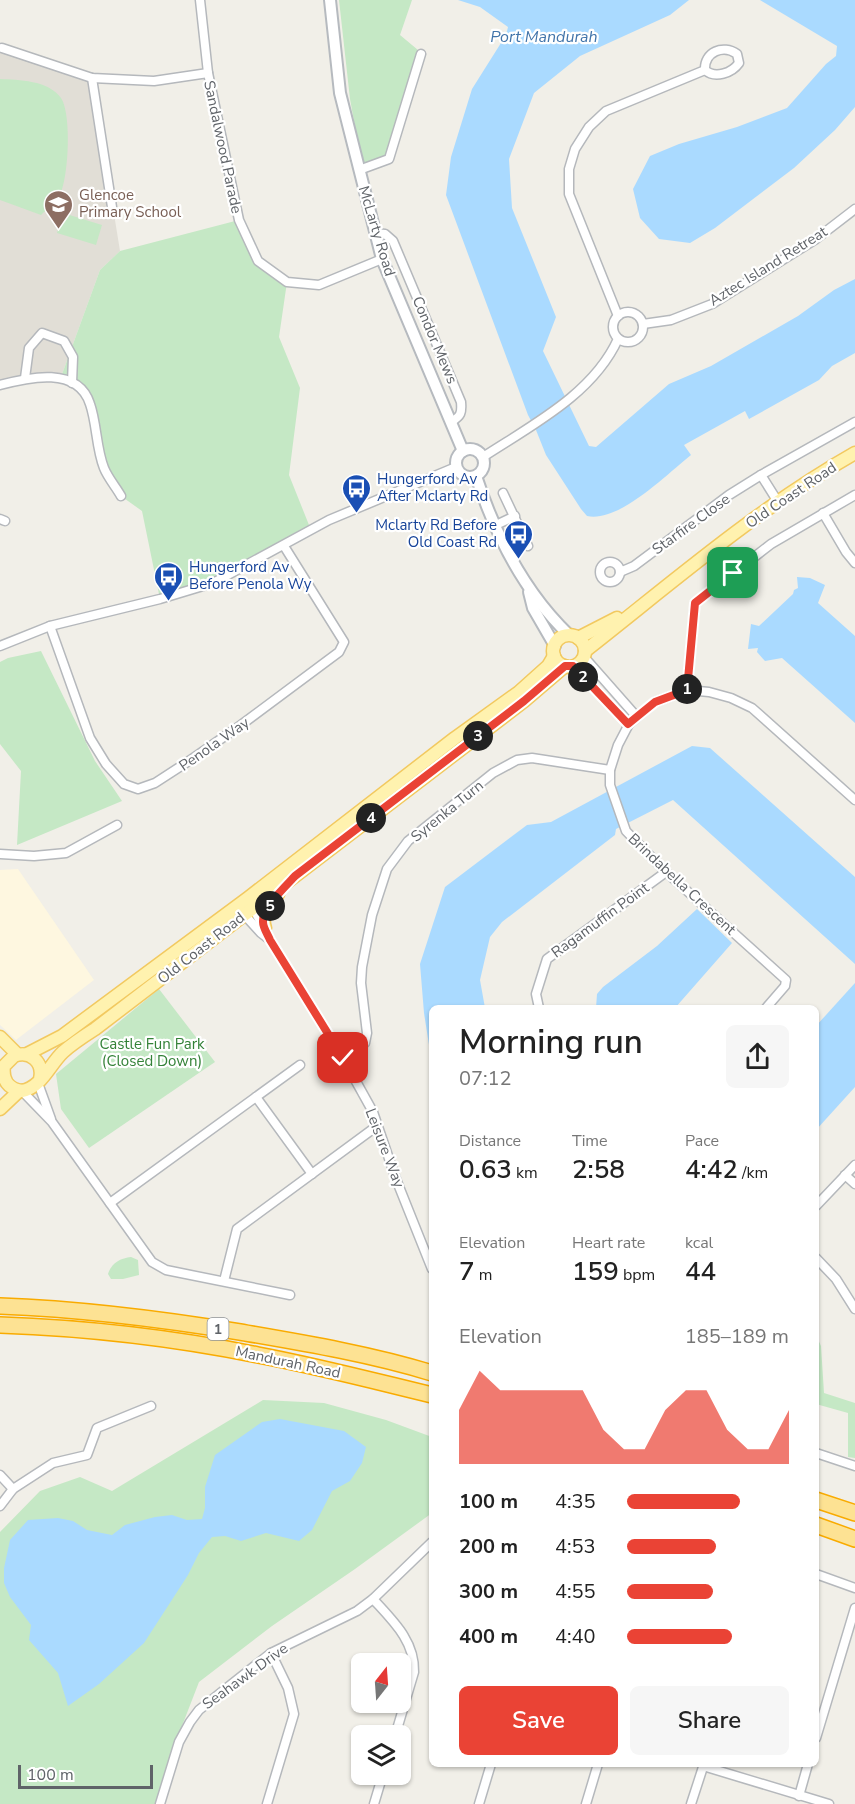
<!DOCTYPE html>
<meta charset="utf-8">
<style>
body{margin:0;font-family:"Nunito Sans",sans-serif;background:#f6f6f6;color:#222;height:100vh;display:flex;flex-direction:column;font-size:22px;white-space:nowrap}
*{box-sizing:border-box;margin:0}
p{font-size:20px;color:#767676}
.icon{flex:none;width:33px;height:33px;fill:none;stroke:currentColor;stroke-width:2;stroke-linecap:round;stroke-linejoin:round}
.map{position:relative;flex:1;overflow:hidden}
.side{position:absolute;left:429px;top:1005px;width:390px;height:762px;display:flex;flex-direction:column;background:#fff;border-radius:9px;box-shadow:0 2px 4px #0004}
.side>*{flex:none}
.needle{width:39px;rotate:17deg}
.buttons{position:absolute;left:351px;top:1653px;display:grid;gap:12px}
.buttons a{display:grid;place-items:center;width:60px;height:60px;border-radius:9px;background:#fff;box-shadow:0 2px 4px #0004;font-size:30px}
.scale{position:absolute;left:18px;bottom:15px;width:135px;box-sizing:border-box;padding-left:6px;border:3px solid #5f6368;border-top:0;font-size:16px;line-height:21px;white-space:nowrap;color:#5f6368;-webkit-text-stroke:4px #fff;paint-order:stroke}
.pin{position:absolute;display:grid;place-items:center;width:51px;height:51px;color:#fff;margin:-26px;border-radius:12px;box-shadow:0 3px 9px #0006}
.km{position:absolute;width:30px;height:30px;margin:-15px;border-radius:50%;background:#222;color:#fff;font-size:16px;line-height:30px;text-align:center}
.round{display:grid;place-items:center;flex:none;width:63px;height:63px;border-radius:9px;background:#f6f6f6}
.headline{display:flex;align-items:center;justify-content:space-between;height:102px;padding:0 30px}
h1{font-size:33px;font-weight:600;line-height:45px}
.figures{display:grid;grid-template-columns:repeat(3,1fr);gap:9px;height:102px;padding:6px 30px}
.figures div{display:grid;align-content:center}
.figures b{font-size:26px;font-weight:600}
.figures small{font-size:16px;font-weight:400}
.figures p{font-size:16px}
.chart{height:168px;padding:12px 30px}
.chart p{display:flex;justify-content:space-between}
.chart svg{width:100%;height:108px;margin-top:6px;fill:#ea4335;opacity:.7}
.cta{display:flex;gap:12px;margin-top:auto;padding:12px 30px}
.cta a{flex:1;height:69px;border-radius:9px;background:#ea4335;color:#fff;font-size:24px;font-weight:600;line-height:69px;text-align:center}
.cta a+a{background:#f6f6f6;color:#222}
ul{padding:0 30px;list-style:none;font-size:20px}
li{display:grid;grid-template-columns:96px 72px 1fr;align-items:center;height:45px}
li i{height:15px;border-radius:8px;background:#ea4335}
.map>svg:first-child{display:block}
.commercial{fill:#fef7e0}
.education{fill:#e1ded6}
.green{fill:#c5e8c5}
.water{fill:#aadaff}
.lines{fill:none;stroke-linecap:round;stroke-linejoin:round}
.street-casing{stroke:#b5b8bc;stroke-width:11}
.secondary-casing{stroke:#b6babf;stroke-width:14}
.primary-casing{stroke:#f2c960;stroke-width:15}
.highway-casing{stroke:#f9ab00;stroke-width:18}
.street{stroke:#fff;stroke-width:8}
.secondary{stroke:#fff;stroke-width:10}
.primary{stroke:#fff2af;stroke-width:12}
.highway{stroke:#fde293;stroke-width:15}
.route-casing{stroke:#fff;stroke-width:12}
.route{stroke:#ea4335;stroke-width:8}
.labels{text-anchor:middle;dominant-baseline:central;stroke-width:4.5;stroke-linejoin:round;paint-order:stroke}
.shield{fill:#fff;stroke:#8f9295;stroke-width:1.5}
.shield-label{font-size:14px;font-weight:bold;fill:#5f6368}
.street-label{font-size:15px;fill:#5f6368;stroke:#fff}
.education-label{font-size:15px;fill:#785e54;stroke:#fff;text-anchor:start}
.transit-label{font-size:15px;fill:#164399;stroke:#fff;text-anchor:start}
.park-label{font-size:15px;fill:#348238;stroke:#fff}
.water-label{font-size:16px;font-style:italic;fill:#4174aa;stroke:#fff}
</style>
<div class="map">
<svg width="855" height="1804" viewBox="0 0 855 1804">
<rect width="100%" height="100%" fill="#f1efe8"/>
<path class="commercial" d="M18,869L94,980L16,1040L0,1025V870Z"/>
<path class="education" d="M2,48L92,78L120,251L100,270L61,377L0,385V52Z"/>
<g class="green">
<path d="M339,0H412L400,35L418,50L387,155L362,165L350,99Z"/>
<path d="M0,79C19,80 48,80 61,98C72,114 69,183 58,199C54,205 46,210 41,215L0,200Z"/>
<path d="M63,213L102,225L96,245L57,233Z"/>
<path d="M239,220L258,261L287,282L279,337L300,388L289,475L311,530L246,567L160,599L142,511L121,496L104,468L90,402L61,377L100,270L120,251Z"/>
<path d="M41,651L95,761L122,801L17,845L21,771L0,744V662L8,658Z"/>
<path d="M159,989L215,1062L89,1148L61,1109L56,1074Z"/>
<path d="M131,1257L138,1260L139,1275L123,1279H111L108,1274C111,1263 121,1258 131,1257Z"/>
<path d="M816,1335L821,1346L824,1393L855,1403V1458L848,1457V1413L816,1404Z"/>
<path d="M263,1400L324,1403L386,1420L432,1437V1513L355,1569L272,1626L199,1682L175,1744L158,1804H0V1532L40,1491L80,1477L112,1491Z"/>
</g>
<g class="water">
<path d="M458,0H689L670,15L580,56L534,93L509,159L512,208L556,317L543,351L589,446L596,447L669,384L711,366L798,316L834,290L855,279V353L832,366L819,380L749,419L745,411L684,445L691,455C667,474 619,523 587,516L581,509L546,455L536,430L528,415L446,195L451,157L472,89L506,35L508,27L480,7Z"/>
<path d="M760,0H855V107L835,130L794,168L715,228L690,243L659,239L640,218L633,189L650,156L679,144L737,127L787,108L826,64L836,56L837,46Z"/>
<path d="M797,577L810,578L825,585L818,603L855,636V723L782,658L765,661L757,652L758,648L748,649L751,624L759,626L793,594L794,590L798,588Z"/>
<path d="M692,746L710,748L855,877V964L673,800L616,829L615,835L502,922L490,937L480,980L485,1008H432V1064L424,1013L420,964L445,887L527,825L551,822Z"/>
<path d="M697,909L732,943L675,1008H596L597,994L603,987L657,946Z"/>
<path d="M855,983V1087L816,1130V1026Z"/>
<path d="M280,1419L344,1431L366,1447L362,1463L350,1481L332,1491L312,1530L299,1541L266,1533L241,1541L225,1536L212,1537L199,1553L188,1575L144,1643L99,1684L68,1706L58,1673L29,1640L31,1625L10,1597L4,1583V1568L10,1540L28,1520L58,1518L73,1521L87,1530L112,1535L125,1525L155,1517L172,1515L187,1520L202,1519L205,1508V1487L215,1455L262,1422Z"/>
</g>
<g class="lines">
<defs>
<g id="street">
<path d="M200,0L208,73L239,220L258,261L287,282L319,285L382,259"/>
<path d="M2,48L92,78L154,81L208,73"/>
<path d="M92,78L112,207"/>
<path d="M359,170L389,159L421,54"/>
<path d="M375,233L385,234L393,241L461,402C462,413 461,416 451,422"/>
<circle cx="628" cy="327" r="15"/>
<path d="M618,316L569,194V169L575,149L589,127L606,111L705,70C704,52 723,44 737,54L739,63C732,73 715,79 705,70"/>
<path d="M643,324L671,320L712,304L816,239L855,209"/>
<path d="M25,378L29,348L42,333L64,341L73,357L72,383"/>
<path d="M0,385C29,377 78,366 90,404C97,424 96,448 104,468C108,478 116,487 121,496"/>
<path d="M483,457C532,425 593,394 618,339"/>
<path d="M503,493L528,546"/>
<path d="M778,502L761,475L855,422"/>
<path d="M823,513L846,552L855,563"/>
<path d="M0,519L5,521"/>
<path d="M496,525L515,516"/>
<circle cx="610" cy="572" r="10"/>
<path d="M620,572L634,566L729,495L761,475"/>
<path d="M50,626L90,738L106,764L124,784L138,789L155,783L189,761L241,725L339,652L344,642L284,546"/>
<path d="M0,646L50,626L160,599L213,583L329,520L456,467"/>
<path d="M584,657L636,716"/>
<path d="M573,666L629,724"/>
<path d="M687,690L695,603L771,544L855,495"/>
<path d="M0,854L34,856L66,853L117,825"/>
<path d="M252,906L270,940L343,1058L373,1112L396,1179L432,1269"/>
<path d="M241,911L261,933L270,940"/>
<path d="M539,1008L536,994L547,959L666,872"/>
<path d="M766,1008L785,986L786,980L666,872L626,831L610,785V770L618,745L629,724L655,702L687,690L709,692L731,698L752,708L855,800"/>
<path d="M343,1058L365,1043L367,1033L361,983L362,967L372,915L387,869L408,841L493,773L517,760L532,758L610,770"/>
<path d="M38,1083L51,1119"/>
<path d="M22,1091L52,1122L152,1262L166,1270L290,1295"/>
<path d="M256,1097L312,1174"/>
<path d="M845,1175L855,1184"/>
<path d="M110,1203L300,1065"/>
<path d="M816,1206L855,1165"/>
<path d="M816,1258L836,1279L855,1309"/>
<path d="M224,1281L237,1229L377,1126"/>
<path d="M816,1453L855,1466"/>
<path d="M0,1475L13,1489"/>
<path d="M0,1506L13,1489L53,1463L87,1455L97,1428L151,1406"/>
<path d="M816,1574L855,1588"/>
<path d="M373,1599C393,1621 415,1641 414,1672L395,1736"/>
<path d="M816,1738L855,1608"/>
<path d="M703,1766L829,1804"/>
<path d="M799,1796L808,1764"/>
<path d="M160,1804L179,1742L190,1722L199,1710L271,1653L357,1611L373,1599L432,1542"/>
<path d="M267,1804L294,1714L288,1688L271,1653"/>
<path d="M374,1804L383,1774"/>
<path d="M479,1804L491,1764"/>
<path d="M586,1804L598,1764"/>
<path d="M691,1804L704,1764"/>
</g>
<g id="secondary">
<path d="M330,0L340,93L382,259L463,451"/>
<circle cx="470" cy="463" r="14"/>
<path d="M476,476C495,534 525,593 569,635"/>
<path d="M529,592L533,608L555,646"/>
</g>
<g id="primary">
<circle cx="569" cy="651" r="16"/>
<path d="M578,638L617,618"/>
<path d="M585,651C673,582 758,508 855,453"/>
<path d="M265,928C260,915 271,904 278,894"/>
<path d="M0,1037L17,1054"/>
<path d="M27,1054L62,1036L248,898L455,738L519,692L548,666L554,656"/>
<path d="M40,1079C44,1062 30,1050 14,1056L4,1066C2,1080 8,1089 22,1091C41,1088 50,1064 63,1052C73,1043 84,1036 95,1029L524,701L565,666"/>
<path d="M0,1109L19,1091"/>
</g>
<g id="highway">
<path d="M0,1306C81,1309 161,1319 240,1332C304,1343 370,1354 432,1373"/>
<path d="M0,1325C86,1328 174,1338 258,1355C317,1366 374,1381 432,1395"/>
<path d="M816,1500L855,1513"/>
<path d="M816,1525L855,1539"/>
</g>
</defs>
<use href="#street" class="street-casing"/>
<use href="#secondary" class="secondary-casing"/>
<use href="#primary" class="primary-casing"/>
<use href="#highway" class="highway-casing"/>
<use href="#street" class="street"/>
<use href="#secondary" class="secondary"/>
<use href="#primary" class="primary"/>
<use href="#highway" class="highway"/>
</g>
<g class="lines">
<defs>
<path id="route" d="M343,1058L270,940C268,935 263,928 263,922C262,908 286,886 295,876L524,701L565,666H573L628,724L655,702L687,690L695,603L733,573"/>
</defs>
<use href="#route" class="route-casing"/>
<use href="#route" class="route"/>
</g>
<defs>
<symbol id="school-pin" viewBox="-11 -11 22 30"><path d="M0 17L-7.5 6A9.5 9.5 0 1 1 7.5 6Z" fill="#8d6e63" stroke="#fff"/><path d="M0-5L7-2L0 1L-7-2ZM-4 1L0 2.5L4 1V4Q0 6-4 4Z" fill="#fff"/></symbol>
<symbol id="bus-pin" viewBox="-11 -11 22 30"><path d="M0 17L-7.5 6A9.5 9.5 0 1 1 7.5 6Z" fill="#1a4fb4" stroke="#fff"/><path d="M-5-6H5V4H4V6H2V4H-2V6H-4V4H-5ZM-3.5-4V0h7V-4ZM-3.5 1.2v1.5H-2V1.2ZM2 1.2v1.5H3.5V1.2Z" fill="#fff"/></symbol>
</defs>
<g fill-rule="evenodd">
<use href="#school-pin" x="42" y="188" width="33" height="45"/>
<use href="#bus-pin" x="340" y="472" width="33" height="45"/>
<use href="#bus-pin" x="502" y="518" width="33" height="45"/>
<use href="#bus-pin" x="152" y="560" width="33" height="45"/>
</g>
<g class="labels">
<rect class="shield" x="207.5" y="1318" width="21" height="22" rx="4.5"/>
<g class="shield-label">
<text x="218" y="1329">1</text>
</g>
<g class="street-label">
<text transform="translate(223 147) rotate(78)">Sandalwood Parade</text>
<text transform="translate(377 231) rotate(73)">McLarty Road</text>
<text transform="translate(768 266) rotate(-32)">Aztec Island Retreat</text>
<text transform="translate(435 340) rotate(67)">Condor Mews</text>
<text transform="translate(791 495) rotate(-34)">Old Coast Road</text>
<text transform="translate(691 524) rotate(-36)">Starfire Close</text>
<text transform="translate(214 744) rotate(-35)">Penola Way</text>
<text transform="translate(447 811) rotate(-39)">Syrenka Turn</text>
<text transform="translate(682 884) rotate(43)">Brindabella Crescent</text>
<text transform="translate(600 920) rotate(-36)">Ragamuffin Point</text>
<text transform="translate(201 948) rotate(-38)">Old Coast Road</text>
<text transform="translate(385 1148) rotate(69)">Leisure Way</text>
<text transform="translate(288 1362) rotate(12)">Mandurah Road</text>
<text transform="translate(245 1676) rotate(-36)">Seahawk Drive</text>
</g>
<g class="education-label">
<text x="79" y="195">Glencoe<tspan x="79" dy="17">Primary School</tspan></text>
</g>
<g class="transit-label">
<text x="377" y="479">Hungerford Av<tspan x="377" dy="17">After Mclarty Rd</tspan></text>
<text x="497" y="525" text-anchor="end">Mclarty Rd Before<tspan x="497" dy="17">Old Coast Rd</tspan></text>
<text x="189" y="567">Hungerford Av<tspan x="189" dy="17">Before Penola Wy</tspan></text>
</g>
<g class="park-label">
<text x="152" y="1044">Castle Fun Park<tspan x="152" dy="17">(Closed Down)</tspan></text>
</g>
<g class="water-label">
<text x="544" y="37">Port Mandurah</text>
</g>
</g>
</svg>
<div class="buttons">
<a><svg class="needle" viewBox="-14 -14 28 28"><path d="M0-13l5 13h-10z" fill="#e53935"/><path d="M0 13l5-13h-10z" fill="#767676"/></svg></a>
<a><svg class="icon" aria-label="layers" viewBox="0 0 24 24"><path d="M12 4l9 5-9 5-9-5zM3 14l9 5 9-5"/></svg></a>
</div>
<div class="scale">100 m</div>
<div class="pin" style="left:733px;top:573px;background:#1e9e55"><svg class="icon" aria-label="arrive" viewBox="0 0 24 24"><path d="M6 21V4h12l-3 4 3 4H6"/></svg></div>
<div class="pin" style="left:343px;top:1058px;background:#d93025"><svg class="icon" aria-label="check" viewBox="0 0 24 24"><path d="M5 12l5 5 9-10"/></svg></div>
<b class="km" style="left:687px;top:689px">1</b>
<b class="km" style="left:583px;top:677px">2</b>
<b class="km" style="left:478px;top:736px">3</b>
<b class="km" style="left:371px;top:818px">4</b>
<b class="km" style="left:270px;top:906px">5</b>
<section class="side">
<div class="headline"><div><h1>Morning run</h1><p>07:12</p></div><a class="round"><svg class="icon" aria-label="share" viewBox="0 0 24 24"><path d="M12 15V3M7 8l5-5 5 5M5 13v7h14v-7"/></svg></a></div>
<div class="figures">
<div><p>Distance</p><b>0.63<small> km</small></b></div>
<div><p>Time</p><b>2:58</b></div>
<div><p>Pace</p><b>4:42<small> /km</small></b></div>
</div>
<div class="figures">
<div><p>Elevation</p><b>7<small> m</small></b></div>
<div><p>Heart rate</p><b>159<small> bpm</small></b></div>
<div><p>kcal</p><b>44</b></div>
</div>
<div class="chart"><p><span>Elevation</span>185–189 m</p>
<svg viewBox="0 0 160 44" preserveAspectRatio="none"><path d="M0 44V22L10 6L20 14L30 14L40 14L50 14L60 14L70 30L80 38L90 38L100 22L110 14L120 14L130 30L140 38L150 38L160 22V44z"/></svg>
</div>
<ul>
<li><b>100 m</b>4:35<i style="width:70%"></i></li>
<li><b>200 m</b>4:53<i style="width:55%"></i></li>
<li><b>300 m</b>4:55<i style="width:53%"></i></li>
<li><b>400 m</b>4:40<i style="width:65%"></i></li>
</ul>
<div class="cta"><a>Save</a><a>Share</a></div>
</section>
</div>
